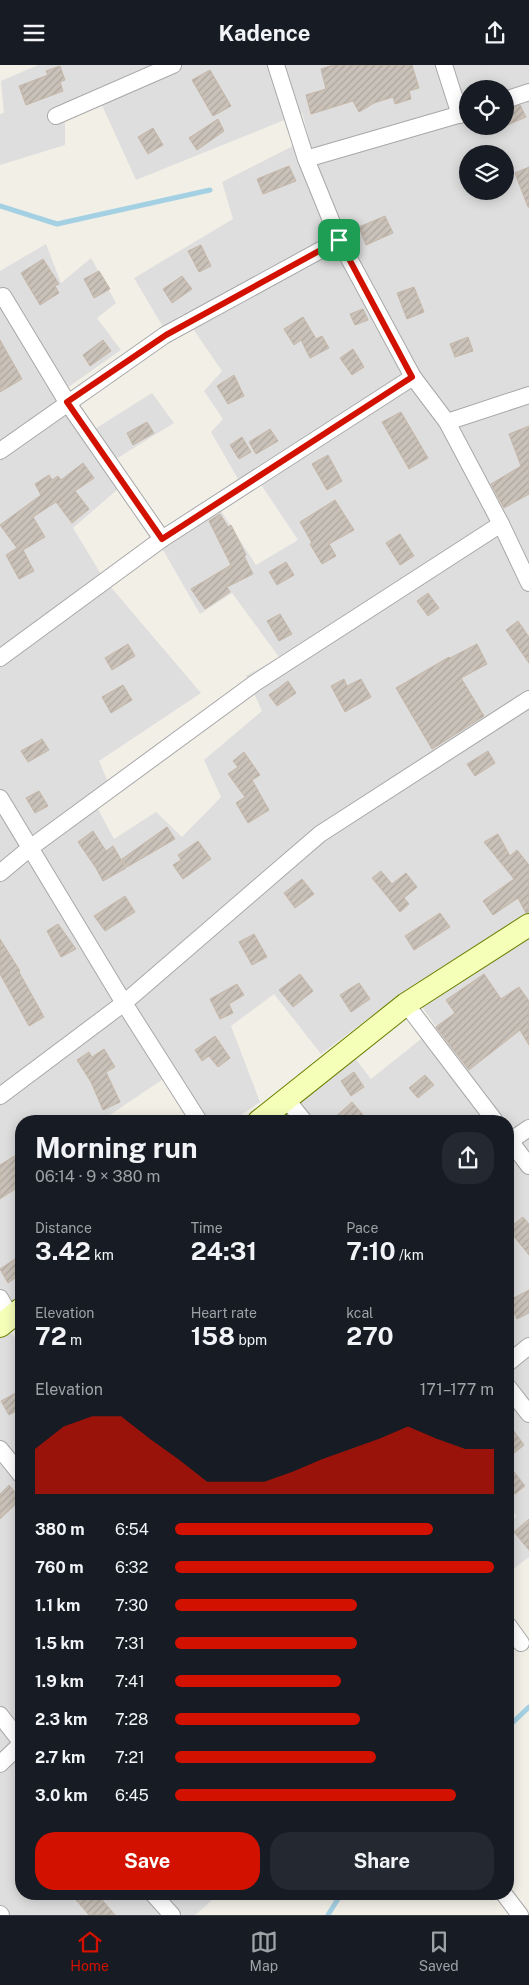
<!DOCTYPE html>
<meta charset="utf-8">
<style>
body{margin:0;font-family:"Public Sans",sans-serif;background:#242831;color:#f1f3f6;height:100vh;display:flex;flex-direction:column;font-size:19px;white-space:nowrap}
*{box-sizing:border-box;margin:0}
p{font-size:16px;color:#9ea1a6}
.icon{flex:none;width:28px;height:28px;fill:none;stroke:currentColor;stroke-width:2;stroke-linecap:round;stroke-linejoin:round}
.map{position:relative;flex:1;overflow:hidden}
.details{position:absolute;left:15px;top:1050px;width:499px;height:785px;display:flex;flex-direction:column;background:#171b24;border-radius:20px;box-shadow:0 2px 12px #0003}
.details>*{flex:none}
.controls{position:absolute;left:459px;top:15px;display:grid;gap:10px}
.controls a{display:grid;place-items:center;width:55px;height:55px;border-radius:50%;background:#171b24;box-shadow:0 2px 12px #0003;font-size:25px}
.pin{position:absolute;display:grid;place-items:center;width:42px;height:42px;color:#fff;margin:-21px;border-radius:10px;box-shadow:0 2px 8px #0006}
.round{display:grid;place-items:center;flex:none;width:52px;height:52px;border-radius:20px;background:#242831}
.overview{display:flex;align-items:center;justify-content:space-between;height:85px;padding:0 20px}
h1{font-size:28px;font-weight:700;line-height:38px}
.metrics{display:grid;grid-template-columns:repeat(3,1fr);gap:8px;height:85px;padding:5px 20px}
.metrics div{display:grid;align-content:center}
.metrics b{font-size:25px;font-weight:700}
.metrics small{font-size:14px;font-weight:400}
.metrics p{font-size:14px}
.chart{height:140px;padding:10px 20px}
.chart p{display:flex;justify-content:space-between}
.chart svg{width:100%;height:90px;margin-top:5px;fill:#d21100;opacity:.7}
.cta{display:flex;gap:10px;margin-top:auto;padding:10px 20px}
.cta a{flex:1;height:58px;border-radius:20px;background:#d21100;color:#fff;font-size:20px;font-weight:700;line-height:58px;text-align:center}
.cta a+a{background:#242831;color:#f1f3f6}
ul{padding:0 20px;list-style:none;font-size:16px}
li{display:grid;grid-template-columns:80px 60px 1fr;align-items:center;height:38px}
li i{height:12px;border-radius:6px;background:#d21100}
header{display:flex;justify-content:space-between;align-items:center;height:65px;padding:0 20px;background:#171b24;font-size:22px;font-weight:700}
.tab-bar{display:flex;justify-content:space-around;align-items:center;height:70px;border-top:1px solid #363941;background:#171b24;font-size:14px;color:#9ea1a6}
.tab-bar a{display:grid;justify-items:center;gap:2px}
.tab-bar .current{color:#d21100}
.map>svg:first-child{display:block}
.residential{fill:#dfdede;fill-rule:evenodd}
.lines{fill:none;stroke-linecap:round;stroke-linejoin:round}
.stream{stroke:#a4d0e3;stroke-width:5}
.building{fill:url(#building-hatch);stroke:#c5b7a8}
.street-casing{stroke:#a8a8a8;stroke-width:18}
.secondary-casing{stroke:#688000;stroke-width:24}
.street{stroke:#fff;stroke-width:16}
.secondary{stroke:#f6ffb8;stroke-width:22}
.route-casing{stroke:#fff;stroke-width:10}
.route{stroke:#d21100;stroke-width:6}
</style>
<header><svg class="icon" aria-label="menu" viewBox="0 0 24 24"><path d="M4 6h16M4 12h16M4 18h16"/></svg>Kadence<svg class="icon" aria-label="share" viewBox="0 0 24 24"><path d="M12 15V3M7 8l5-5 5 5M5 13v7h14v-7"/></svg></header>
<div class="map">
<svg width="529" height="1850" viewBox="0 0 529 1850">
<defs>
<pattern id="building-hatch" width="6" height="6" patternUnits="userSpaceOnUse" patternTransform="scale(1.25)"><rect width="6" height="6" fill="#cac2b9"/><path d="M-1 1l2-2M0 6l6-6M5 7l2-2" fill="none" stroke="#ada69f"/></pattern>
</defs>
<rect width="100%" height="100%" fill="#f2efe7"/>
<g class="residential">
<path d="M38,0H529V850L410,922L321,989L274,929L231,961L260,1037L232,1056H207L172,1008L101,1056H21V1234L0,1250V206L46,179L61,218L91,193L116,238L97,253L121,285L54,332L82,372L152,328L174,358L116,394L126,417L73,463L104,514L201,628L99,696L108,717L91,731L114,774L156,747L182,772L221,732L204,695L262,646L246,611L279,592L232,528L200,549L156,473L212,432L256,500L298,475L252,406L238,414L211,367L223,354L204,326L222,306L183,249L163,262L134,213L233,154L222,117L309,73L302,48L136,115L96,27L65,38V80L0,100V49L4,48L1,16ZM468,24H505V61H468ZM468,89H505V126H468Z"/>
<path d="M529,871V1492L508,1508V1459L517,1451L508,1441V1056H271L354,992L371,1014L436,962L419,937Z"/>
<path d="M7,1264L21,1279V1829H219L195,1850H0V1269Z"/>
</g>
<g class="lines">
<g class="stream">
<path d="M0,141L57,159L210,125"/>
<path d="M508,1662L529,1642"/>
<path d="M328,1850L341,1829"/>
</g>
</g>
<g class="building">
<path d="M333,0H412L419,23L409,26L411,34L395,39L393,32L374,38L359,47L353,36L311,49L306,30L326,24L321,4Z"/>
<path d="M60,1L65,15L60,17L63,26L26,40L19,21L48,10L46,6Z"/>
<path d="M210,5L231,41L213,51L192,15Z"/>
<path d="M520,40L526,52L505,61V45Z"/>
<path d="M218,54L224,66L197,85L189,73Z"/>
<path d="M153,63L163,80L148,89L138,72Z"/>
<path d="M289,101L296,116L263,129L257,114Z"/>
<path d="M529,102V142H528L515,108Z"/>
<path d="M385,151L393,168L366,180L359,162Z"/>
<path d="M201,180L211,201L199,207L188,186Z"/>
<path d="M43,194L59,219L55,221L59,228L40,240L21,208Z"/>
<path d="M99,206L110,224L94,233L84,214Z"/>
<path d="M182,211L192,224L172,238L163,224Z"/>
<path d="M414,222L424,247L407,254L397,228Z"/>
<path d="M363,244L368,255L355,260L350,249Z"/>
<path d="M303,252L316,274L322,271L329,283L310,293L301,275L294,280L284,264Z"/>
<path d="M468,272L473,286L455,292L450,279Z"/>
<path d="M0,275L22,314L0,327Z"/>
<path d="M103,275L111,286L90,301L83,290Z"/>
<path d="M353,284L364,302L352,310L340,293Z"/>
<path d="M234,310L244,331L228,339L217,321Z"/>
<path d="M401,347L428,393L409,404L382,357Z"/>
<path d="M147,357L154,368L133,380L127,368Z"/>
<path d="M529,361V429L504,443L491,419L521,401L509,369Z"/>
<path d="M270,364L278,376L256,389L249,377Z"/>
<path d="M242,372L251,387L239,394L230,380Z"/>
<path d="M328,390L342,416L327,425L312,399Z"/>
<path d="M83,398L94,413L75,426L89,444L72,458L56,437L33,452L45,472L23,485L34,506L19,514L6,490L17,483L0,460L41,430L35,419L49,410L52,415L58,411L61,415Z"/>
<path d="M335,435L354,465L329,479L336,491L322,499L310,479L312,478L300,457Z"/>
<path d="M220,449L228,462L231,460L246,490L244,491L253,509L227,522L230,527L205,544L191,524L231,500L209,456Z"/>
<path d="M400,469L414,491L400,500L386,478Z"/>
<path d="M286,497L294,510L277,520L269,507Z"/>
<path d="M428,528L439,543L428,551L417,536Z"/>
<path d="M280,549L292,569L279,576L267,556Z"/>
<path d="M518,556L529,572V598L506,565Z"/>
<path d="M128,579L135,591L112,605L105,593Z"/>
<path d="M477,579L487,599L461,613L484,651L432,684L396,623L449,592L450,593Z"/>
<path d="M344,614L347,621L361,614L371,632L345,647L331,621Z"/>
<path d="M288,616L296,628L277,641L269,630Z"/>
<path d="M123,620L132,635L111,648L102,632Z"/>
<path d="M42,674L49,685L28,697L21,686Z"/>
<path d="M488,686L495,698L475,711L467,699Z"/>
<path d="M244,687L260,710L252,715L269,745L248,758L236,738L245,732L228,709L238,702L233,696Z"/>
<path d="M39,726L48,741L35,748L26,733Z"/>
<path d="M167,762L175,774L127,802L122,794Z"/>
<path d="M93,766L106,786L113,781L126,803L103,816L96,803L78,777Z"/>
<path d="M498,769L510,791L517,785L529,800V847L526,848L518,833L493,850L483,836L514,814L484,777Z"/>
<path d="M198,776L211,794L183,814L173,800L181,795L178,790Z"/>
<path d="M381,806L392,819L406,808L417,822L404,833L409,839L400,847L372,813Z"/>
<path d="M302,814L314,829L295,843L284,828Z"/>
<path d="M125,831L135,847L105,866L94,851Z"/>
<path d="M440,848L450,862L414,885L405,871Z"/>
<path d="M58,859L76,884L61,892L47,866Z"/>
<path d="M254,869L267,892L252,900L239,877Z"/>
<path d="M0,874L20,906L19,907L44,952L29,961L0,909Z"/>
<path d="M300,909L313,926L293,942L279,925Z"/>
<path d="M484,909L501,934L519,922L529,936V980L520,965L469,1005L436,962L455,948L446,935Z"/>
<path d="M359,918L370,934L351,947L340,930Z"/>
<path d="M237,919L244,930L229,939L233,948L220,954L210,934Z"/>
<path d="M215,971L230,993L218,1002L209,991L202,996L195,985Z"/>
<path d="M104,984L115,1002L106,1007L120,1037L103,1045L91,1017L77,995L89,987L92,992Z"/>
<path d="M354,1007L364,1022L351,1031L341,1016Z"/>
<path d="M425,1010L434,1020L418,1033L409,1023Z"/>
<path d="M352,1037L363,1050L356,1056H331Z"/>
<path d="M21,1087V1120L0,1134V1100Z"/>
<path d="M523,1152L529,1159V1190L508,1164Z"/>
<path d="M21,1190V1209L8,1218L0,1204Z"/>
<path d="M529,1225V1248L517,1254L508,1236Z"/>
<path d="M21,1325V1343L9,1350L1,1336Z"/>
<path d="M508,1358L524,1380L508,1393Z"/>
<path d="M508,1399L525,1421L515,1429L508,1419Z"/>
<path d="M9,1420L21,1434L0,1454V1429Z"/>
<path d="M529,1454V1485L514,1467Z"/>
<path d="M71,1829H97L115,1850H89Z"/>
</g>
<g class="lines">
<defs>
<g id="street">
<path d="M276,0L306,94L339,175L413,312L447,357L501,459L529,518"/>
<path d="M444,0L460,50"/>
<path d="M505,35L529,27"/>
<path d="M56,51L173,0"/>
<path d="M306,94L468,47"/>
<path d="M3,231L67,337L162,474"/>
<path d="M447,357L529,330"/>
<path d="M0,386L165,270L339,175"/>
<path d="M0,593L162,474L413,312"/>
<path d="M0,733L124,938L199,1056"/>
<path d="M0,808L30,783L255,618L501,459"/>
<path d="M406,939L495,1056"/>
<path d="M0,1031L124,938L320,769L529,634"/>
<path d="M287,1035L304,1056"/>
<path d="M508,1073L529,1101"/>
<path d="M510,1076L529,1063"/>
<path d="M0,1233L11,1252"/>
<path d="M508,1298L529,1281"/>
<path d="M508,1322L529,1349"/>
<path d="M0,1384L21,1410"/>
<path d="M508,1560L521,1578"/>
<path d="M0,1650L21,1677"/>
<path d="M0,1699L21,1679"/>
<path d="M153,1829L172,1850"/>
<path d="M504,1829L520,1850"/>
<path d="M0,1849L1,1850"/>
</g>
<g id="secondary">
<path d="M259,1056L406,939L529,860"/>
<path d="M0,1261L21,1244"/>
</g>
</defs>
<use href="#street" class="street-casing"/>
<use href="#secondary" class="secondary-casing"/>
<use href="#street" class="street"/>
<use href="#secondary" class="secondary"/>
</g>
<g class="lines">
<defs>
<path id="route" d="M339,175L412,312L162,474L67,337L166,270Z"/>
</defs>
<use href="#route" class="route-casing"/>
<use href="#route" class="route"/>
</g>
</svg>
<div class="controls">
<a><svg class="icon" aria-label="locate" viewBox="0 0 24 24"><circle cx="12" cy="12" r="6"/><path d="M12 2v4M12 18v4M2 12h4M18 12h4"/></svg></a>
<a><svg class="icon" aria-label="layers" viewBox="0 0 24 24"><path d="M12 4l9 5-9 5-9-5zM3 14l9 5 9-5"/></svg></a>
</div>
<div class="pin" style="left:339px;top:175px;background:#1e9e55"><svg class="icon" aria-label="arrive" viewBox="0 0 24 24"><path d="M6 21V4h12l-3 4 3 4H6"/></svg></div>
<section class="details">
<div class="overview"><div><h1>Morning run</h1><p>06:14 · 9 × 380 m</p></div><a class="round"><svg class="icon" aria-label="share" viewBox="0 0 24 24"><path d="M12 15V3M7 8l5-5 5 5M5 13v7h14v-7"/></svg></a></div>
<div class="metrics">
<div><p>Distance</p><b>3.42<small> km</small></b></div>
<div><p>Time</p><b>24:31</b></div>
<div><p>Pace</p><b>7:10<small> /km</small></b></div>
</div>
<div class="metrics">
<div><p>Elevation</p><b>72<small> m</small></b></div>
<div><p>Heart rate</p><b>158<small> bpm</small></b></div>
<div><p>kcal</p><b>270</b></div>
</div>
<div class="chart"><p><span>Elevation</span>171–177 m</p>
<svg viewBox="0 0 160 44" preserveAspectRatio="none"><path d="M0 44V22L10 11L20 6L30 6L40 17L50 27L60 38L70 38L80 38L90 33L100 27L110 22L120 17L130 11L140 17L150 22L160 22V44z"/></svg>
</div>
<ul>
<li><b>380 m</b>6:54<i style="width:81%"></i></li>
<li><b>760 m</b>6:32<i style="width:100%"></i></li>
<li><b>1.1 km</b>7:30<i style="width:57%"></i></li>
<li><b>1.5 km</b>7:31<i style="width:57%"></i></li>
<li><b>1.9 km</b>7:41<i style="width:52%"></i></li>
<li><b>2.3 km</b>7:28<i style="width:58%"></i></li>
<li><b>2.7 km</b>7:21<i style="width:63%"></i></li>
<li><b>3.0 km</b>6:45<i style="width:88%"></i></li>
</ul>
<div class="cta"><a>Save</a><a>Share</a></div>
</section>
</div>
<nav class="tab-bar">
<a class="current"><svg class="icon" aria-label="home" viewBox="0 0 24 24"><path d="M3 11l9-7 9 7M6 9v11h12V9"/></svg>Home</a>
<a><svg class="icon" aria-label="map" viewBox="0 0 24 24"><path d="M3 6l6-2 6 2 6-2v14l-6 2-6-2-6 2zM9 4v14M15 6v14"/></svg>Map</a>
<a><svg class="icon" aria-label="saved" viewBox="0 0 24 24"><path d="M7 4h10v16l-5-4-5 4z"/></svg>Saved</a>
</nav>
